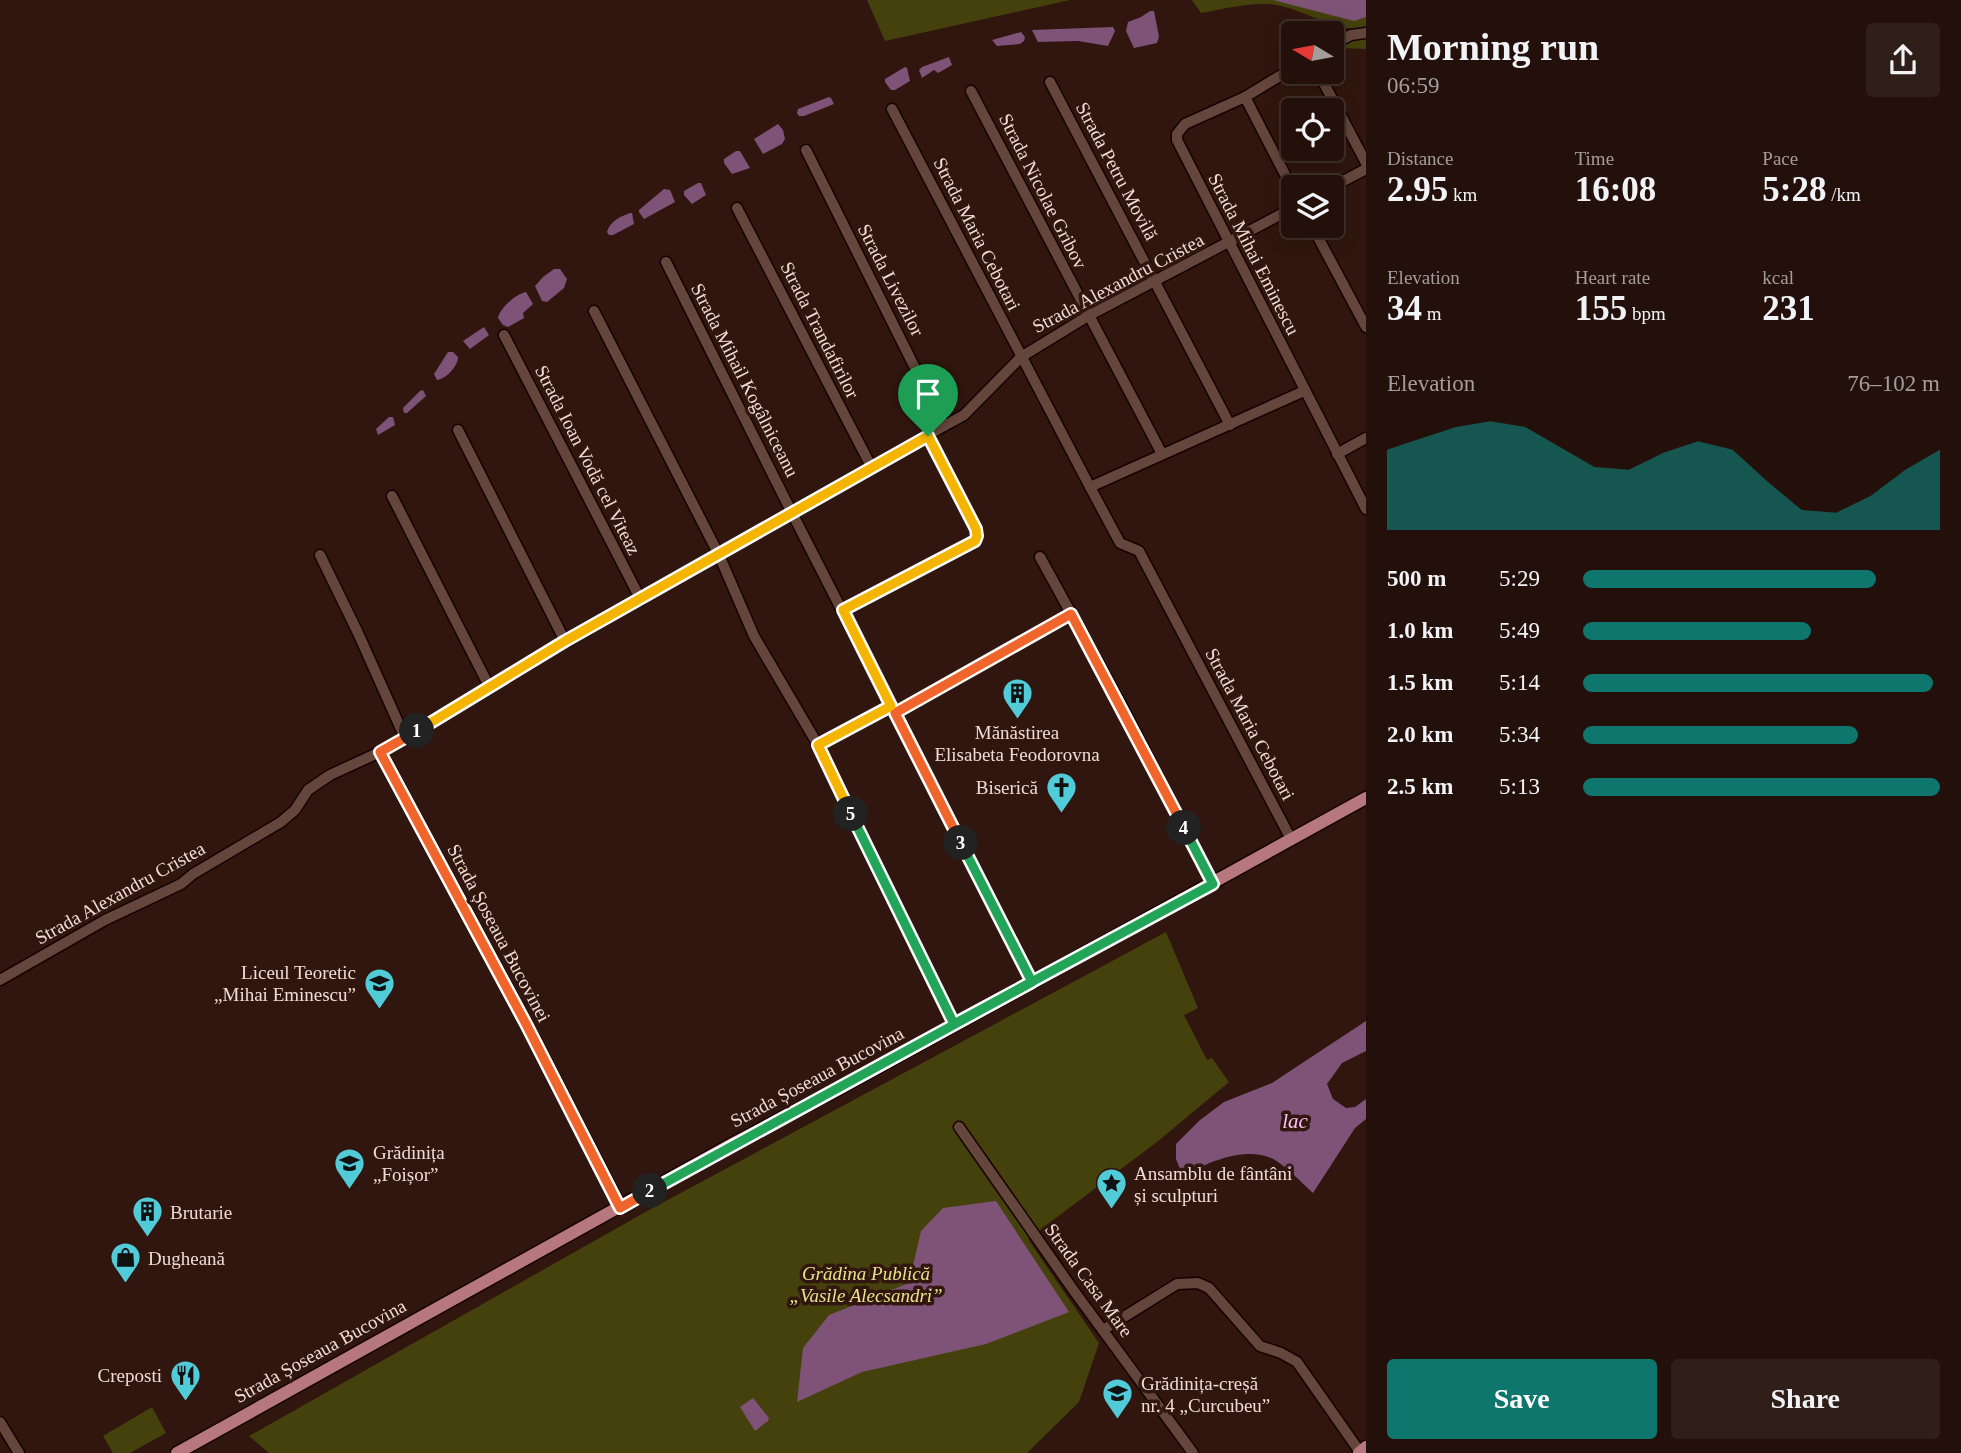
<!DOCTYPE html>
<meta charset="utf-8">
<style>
body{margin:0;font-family:"Times New Roman",serif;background:#301e18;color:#f1f3f6;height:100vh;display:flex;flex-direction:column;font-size:26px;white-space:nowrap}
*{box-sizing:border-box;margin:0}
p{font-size:23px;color:#a39d9c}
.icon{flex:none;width:38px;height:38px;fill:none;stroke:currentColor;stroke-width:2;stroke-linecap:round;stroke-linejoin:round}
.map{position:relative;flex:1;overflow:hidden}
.details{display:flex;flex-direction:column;background:#24100a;width:595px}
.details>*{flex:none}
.needle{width:46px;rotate:280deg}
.fabs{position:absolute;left:1281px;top:21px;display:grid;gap:14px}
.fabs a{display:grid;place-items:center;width:63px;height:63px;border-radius:7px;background:#24100a;box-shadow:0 4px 18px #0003,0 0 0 2px #41302b;font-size:35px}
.pin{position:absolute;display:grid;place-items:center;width:60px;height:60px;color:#fff;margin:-72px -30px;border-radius:50% 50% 50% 0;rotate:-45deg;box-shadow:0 0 7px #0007}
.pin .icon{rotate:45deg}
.km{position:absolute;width:35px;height:35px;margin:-18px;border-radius:50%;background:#222;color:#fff;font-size:19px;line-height:35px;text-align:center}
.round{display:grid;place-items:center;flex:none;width:74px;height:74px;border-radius:7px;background:#301e18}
.overview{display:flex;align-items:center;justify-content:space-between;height:119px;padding:0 21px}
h1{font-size:38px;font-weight:600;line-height:52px}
.metrics{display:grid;grid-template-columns:repeat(3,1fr);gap:10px;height:119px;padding:7px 21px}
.metrics div{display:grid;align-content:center}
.metrics b{font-size:35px;font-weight:600}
.metrics small{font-size:19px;font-weight:400}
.metrics p{font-size:19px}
.chart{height:196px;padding:14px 21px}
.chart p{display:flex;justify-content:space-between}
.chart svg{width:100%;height:126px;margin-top:7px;fill:#0f766e;opacity:.7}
.cta{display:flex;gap:14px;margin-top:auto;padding:14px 21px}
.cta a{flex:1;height:80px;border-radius:7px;background:#0f766e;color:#fff;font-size:28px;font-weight:600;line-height:80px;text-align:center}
.cta a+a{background:#301e18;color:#f1f3f6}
ul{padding:0 21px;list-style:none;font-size:23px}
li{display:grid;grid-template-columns:112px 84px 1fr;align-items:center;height:52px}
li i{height:18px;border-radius:9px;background:#0f766e}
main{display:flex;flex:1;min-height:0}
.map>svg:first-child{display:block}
.green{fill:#44410c}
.water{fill:#7f5278}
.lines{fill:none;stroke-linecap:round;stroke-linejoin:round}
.minor-casing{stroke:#170200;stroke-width:13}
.major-casing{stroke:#170200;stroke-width:15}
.minor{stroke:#64463c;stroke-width:10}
.major{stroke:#b7777f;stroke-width:12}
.split-1-casing{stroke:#fff;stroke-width:14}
.split-2-casing{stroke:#fff;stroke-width:14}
.split-3-casing{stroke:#fff;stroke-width:14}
.split-4-casing{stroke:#fff;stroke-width:14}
.split-5-casing{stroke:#fff;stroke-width:14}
.split-6-casing{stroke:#fff;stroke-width:14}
.split-1{stroke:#f5b400;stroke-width:9}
.split-2{stroke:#f0652b;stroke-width:9}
.split-3{stroke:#22a559;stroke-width:9}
.split-4{stroke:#f0652b;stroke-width:9}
.split-5{stroke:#22a559;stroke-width:9}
.split-6{stroke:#f5b400;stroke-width:9}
.labels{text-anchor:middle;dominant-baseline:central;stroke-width:7;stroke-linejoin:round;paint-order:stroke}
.street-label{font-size:19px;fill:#eedcd5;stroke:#30160e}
.poi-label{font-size:19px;fill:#eedcd5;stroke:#30160e;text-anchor:start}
.park-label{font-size:19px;font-style:italic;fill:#e8e38b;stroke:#30160e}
.water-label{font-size:21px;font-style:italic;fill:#f9c1f0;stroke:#30160e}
</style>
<main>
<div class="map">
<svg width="1366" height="1453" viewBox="0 0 1366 1453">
<rect width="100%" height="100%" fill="#30160e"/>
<g class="green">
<path d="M867,0H1070L885,41Z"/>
<path d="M1192,0H1366V29C1335,32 1307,11 1277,5C1253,1 1224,9 1201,13Z"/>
<path d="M1354,37H1366V49L1339,48Z"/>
<path d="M1166,932L1198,1008L1184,1015L1207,1060L1212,1058L1229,1082L1157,1142L1028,1239L1099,1343L1079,1402L1027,1453H269L249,1436L649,1210Z"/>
<path d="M152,1407L166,1433L130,1453H113L103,1436Z"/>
</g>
<g class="water">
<path d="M1273,0H1366V17L1354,21Z"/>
<path d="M1150,11H1154L1159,37L1157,43L1134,48L1126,31L1128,22L1141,17Z"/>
<path d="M1113,27L1115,31L1108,46L1078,41L1038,42L1032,30Z"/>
<path d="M1021,32L1025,37L1024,41L1020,44L997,46L992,40Z"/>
<path d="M949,57L952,65L938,73L934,70L922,78L919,70L922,67Z"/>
<path d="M905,67L907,68L910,81L895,90H891L885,82V79Z"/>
<path d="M829,97L831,98L834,104L804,116H799L797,113L798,109Z"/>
<path d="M778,124L783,130L785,139L782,144L763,154L754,139Z"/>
<path d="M736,151H740L750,168L732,174L724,163V159Z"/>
<path d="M698,183H701L706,195L692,204L684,195V191Z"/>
<path d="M664,189L670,190L675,202L644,219L639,212V210Z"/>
<path d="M630,213H632L634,224L613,235H609L607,232C610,221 620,217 630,213Z"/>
<path d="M554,269H560L567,279L564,288L547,302L542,301L535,286L543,277Z"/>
<path d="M526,292L533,304L523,313L524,318L508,327L503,325L498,318C500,308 516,294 526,292Z"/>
<path d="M484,327L489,335L470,349L463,341Z"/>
<path d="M448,352H453L458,357C458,366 446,379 437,380L434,374Z"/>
<path d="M423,390L426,396L407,413H404L403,408L420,391Z"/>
<path d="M389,417H393L395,425L378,435L376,429Z"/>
<path d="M1366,1021V1051L1342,1063L1327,1084L1333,1099L1346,1108L1355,1107L1366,1099V1119L1355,1128L1313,1193C1302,1183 1283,1163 1271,1158C1246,1147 1208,1161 1187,1175L1182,1174L1176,1159V1144L1200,1120L1224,1102L1272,1083Z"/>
<path d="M996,1201L1069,1312L986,1344L862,1372L797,1402L803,1348L829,1315L909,1283L921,1231L943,1208Z"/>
<path d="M753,1398L769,1418L768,1421L755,1431L740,1407Z"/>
</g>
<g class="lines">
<defs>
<g id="minor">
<path d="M1332,45L1351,35L1366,33"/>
<path d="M1293,68L1245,97L1185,124L1177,134V140L1366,509"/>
<path d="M1318,72L1366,163"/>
<path d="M1050,82L1230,425"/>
<path d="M971,91L1162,454"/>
<path d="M1245,97L1293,190"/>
<path d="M892,109L1090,487L1120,543L1139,551L1291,839"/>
<path d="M806,150L944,426"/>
<path d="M1332,187L1366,169"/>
<path d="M737,208L872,468"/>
<path d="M1312,226L1366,327"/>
<path d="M666,262L792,513L1032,982"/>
<path d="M594,311L719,555L754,636L818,745L954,1024"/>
<path d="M504,335L641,600"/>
<path d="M458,430L565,641"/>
<path d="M1337,454L1366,438"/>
<path d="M1090,487L1304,391"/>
<path d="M392,496L490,688"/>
<path d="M320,555L358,633L405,738"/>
<path d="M1040,557L1123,708L1213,884"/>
<path d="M843,610L975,541L977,536L976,529L928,436"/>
<path d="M895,713L1071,614"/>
<path d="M818,745L891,706"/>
<path d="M0,980L105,920L181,884L193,874L281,822L295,810L308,790L330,775L380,752L565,641L944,426L964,415L1021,357L1088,316L1293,208"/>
<path d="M959,1127L1074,1291L1193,1453"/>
<path d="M1103,1330L1177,1284L1198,1283L1209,1288L1260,1346L1281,1353L1297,1362L1360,1452"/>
<path d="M0,1422L19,1453"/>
</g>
<g id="major">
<path d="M380,752L526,1024L620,1207"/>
<path d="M177,1453L734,1143L842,1087L1366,798"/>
<path d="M1359,1453L1366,1447"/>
</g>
</defs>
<use href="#minor" class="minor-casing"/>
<use href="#major" class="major-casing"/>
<use href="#minor" class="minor"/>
<use href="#major" class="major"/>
</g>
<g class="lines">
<defs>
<path id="split-1" d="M417,731L565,641L928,436"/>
<path id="split-2" d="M417,731L380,752L526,1024L620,1208L650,1191"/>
<path id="split-3" d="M650,1191L1032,982L961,843"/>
<path id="split-4" d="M961,843L895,713L1071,614L1184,828"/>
<path id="split-5" d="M851,814L954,1024L1213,884L1184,828"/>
<path id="split-6" d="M851,814L818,745L891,706L843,610L975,541L977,536L976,529L928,436"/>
</defs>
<use href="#split-1" class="split-1-casing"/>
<use href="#split-2" class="split-2-casing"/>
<use href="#split-3" class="split-3-casing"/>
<use href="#split-4" class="split-4-casing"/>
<use href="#split-5" class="split-5-casing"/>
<use href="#split-6" class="split-6-casing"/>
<use href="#split-1" class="split-1"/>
<use href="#split-2" class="split-2"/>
<use href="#split-3" class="split-3"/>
<use href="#split-4" class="split-4"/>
<use href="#split-5" class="split-5"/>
<use href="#split-6" class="split-6"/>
</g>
<defs>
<symbol id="building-pin" viewBox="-11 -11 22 30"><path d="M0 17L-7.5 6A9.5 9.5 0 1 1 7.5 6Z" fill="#52cbd9" stroke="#30160e"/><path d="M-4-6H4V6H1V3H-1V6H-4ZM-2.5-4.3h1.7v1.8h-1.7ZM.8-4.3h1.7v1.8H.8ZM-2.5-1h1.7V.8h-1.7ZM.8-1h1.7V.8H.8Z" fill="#111"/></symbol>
<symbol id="church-pin" viewBox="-11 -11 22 30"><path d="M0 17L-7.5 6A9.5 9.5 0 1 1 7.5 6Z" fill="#52cbd9" stroke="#30160e"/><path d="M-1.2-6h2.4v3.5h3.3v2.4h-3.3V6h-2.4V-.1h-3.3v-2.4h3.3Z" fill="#111"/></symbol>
<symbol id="school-pin" viewBox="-11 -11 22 30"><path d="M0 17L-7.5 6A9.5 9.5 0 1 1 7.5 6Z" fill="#52cbd9" stroke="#30160e"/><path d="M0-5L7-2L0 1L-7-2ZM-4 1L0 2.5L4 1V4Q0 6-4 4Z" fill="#111"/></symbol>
<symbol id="sight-pin" viewBox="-11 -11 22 30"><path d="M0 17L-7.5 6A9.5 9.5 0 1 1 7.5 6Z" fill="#52cbd9" stroke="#30160e"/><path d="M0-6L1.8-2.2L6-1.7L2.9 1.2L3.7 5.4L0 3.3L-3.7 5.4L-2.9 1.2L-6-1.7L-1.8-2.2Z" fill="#111"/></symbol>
<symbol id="shop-pin" viewBox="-11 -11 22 30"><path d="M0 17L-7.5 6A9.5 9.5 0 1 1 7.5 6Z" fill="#52cbd9" stroke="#30160e"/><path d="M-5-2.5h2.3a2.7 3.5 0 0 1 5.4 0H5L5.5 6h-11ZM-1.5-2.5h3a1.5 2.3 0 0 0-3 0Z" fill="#111"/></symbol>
<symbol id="restaurant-pin" viewBox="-11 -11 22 30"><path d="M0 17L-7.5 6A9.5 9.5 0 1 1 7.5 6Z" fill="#52cbd9" stroke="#30160e"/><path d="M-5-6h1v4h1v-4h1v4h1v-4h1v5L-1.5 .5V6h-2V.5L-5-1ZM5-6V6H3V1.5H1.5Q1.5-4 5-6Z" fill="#111"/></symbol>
</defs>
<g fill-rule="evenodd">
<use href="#building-pin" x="1000" y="676" width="35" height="47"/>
<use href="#church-pin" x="1044" y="770" width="35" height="47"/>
<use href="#school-pin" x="362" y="966" width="35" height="47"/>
<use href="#school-pin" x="332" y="1146" width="35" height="47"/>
<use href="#sight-pin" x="1094" y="1166" width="35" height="47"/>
<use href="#building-pin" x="130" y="1194" width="35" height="47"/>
<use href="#shop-pin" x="108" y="1240" width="35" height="47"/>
<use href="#restaurant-pin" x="168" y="1358" width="35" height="47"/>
<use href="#school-pin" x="1100" y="1376" width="35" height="47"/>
</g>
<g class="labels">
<g class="street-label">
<text transform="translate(1117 171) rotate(62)">Strada Petru Movilă</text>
<text transform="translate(1043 191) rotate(63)">Strada Nicolae Gribov</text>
<text transform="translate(977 234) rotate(63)">Strada Maria Cebotari</text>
<text transform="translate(1254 254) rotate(63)">Strada Mihai Eminescu</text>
<text transform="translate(891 280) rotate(63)">Strada Livezilor</text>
<text transform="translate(1118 283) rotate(-28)">Strada Alexandru Cristea</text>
<text transform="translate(820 330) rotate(63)">Strada Trandafirilor</text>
<text transform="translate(745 380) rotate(63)">Strada Mihail Kogâlniceanu</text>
<text transform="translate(588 460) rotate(63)">Strada Ioan Vodă cel Viteaz</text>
<text transform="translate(1250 724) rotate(62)">Strada Maria Cebotari</text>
<text transform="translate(120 893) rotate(-29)">Strada Alexandru Cristea</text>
<text transform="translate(499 933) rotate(62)">Strada Șoseaua Bucovinei</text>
<text transform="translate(817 1077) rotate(-28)">Strada Șoseaua Bucovina</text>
<text transform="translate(1089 1280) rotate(54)">Strada Casa Mare</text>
<text transform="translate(320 1351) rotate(-29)">Strada Șoseaua Bucovina</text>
</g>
<g class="poi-label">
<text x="1017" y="732" text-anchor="middle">Mănăstirea<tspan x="1017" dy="22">Elisabeta Feodorovna</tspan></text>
<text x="1038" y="787" text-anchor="end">Biserică</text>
<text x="356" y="972" text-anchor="end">Liceul Teoretic<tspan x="356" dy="22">„Mihai Eminescu”</tspan></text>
<text x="373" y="1152">Grădinița<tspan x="373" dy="22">„Foișor”</tspan></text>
<text x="1134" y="1173">Ansamblu de fântâni<tspan x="1134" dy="22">și sculpturi</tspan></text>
<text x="170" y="1212">Brutarie</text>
<text x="148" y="1258">Dugheană</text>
<text x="162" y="1375" text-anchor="end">Creposti</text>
<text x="1141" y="1383">Grădinița-creșă<tspan x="1141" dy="22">nr. 4 „Curcubeu”</tspan></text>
</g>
<g class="park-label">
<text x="866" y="1273">Grădina Publică<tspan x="866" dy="22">„Vasile Alecsandri”</tspan></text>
</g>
<g class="water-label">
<text x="1295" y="1121">lac</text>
</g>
</g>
</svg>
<div class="fabs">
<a><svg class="needle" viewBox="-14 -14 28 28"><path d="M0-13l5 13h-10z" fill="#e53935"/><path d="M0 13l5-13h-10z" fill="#a39d9c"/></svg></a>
<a><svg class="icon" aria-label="locate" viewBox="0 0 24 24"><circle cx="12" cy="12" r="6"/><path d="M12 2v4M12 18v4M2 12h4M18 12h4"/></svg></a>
<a><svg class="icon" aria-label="layers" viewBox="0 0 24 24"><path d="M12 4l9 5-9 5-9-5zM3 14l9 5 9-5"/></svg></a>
</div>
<div class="pin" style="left:928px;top:436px;background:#1e9e55"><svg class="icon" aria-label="arrive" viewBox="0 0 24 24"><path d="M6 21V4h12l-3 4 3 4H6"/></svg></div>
<b class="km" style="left:417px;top:731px">1</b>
<b class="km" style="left:650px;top:1191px">2</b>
<b class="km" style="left:961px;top:843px">3</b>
<b class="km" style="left:1184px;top:828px">4</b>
<b class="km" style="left:851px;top:814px">5</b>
</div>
<section class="details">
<div class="overview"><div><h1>Morning run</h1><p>06:59</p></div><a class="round"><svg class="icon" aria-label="share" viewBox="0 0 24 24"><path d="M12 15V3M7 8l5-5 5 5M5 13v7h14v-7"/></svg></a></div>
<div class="metrics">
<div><p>Distance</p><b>2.95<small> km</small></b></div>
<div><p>Time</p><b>16:08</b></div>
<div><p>Pace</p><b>5:28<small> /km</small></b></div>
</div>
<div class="metrics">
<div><p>Elevation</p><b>34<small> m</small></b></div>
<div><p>Heart rate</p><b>155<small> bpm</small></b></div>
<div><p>kcal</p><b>231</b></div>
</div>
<div class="chart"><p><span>Elevation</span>76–102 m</p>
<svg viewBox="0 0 160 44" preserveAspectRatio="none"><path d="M0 44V16L10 12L20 8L30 6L40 8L50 15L60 22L70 23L80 17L90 13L100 16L110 27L120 37L130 38L140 32L150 23L160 16V44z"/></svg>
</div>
<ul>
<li><b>500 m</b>5:29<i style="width:82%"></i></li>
<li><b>1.0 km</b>5:49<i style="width:64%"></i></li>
<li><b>1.5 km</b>5:14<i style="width:98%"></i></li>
<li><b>2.0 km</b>5:34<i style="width:77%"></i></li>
<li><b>2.5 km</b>5:13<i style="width:100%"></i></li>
</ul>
<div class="cta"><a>Save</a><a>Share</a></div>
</section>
</main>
